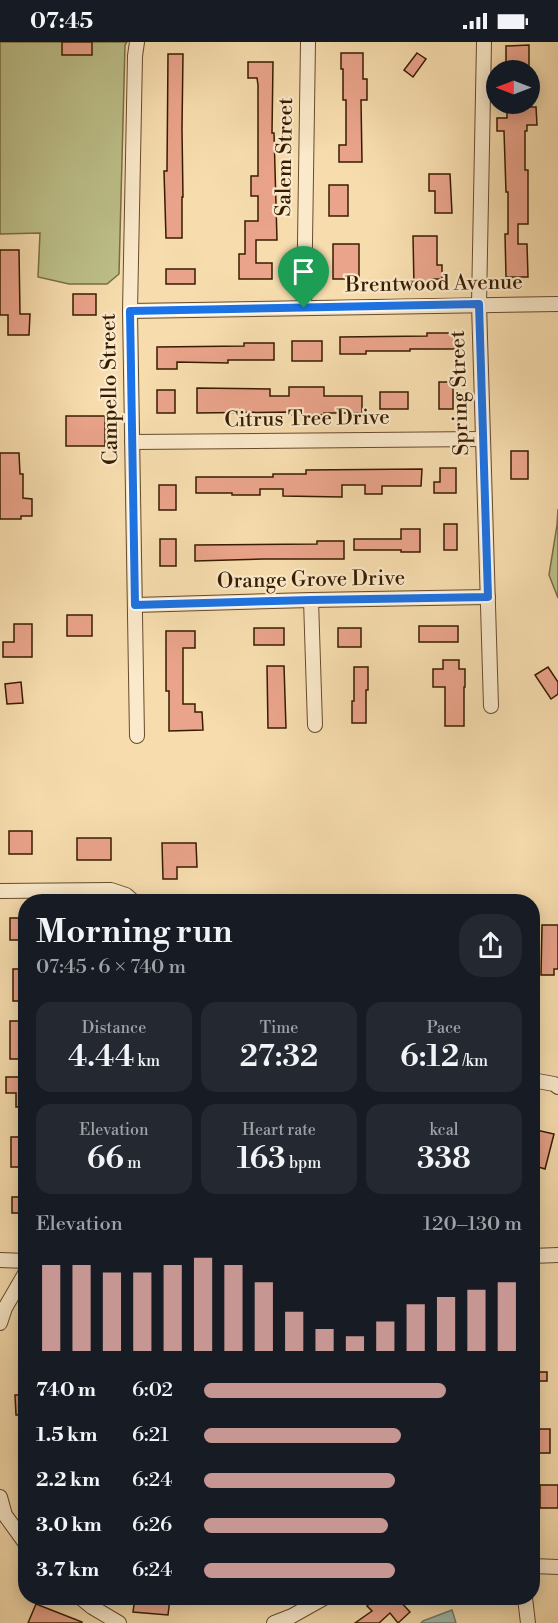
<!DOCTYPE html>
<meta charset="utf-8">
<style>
body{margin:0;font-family:"Libre Bodoni",serif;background:#242831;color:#f1f3f6;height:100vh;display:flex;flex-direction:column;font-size:22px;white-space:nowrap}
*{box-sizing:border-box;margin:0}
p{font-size:20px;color:#9ea1a6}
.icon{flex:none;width:33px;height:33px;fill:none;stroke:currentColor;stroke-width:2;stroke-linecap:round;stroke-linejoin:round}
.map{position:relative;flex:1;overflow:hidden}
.drawer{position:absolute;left:18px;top:852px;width:522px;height:711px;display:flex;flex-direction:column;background:#171b24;border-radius:24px;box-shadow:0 3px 15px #0003}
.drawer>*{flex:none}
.needle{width:39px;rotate:270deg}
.controls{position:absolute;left:486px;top:18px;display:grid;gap:12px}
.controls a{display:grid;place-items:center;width:54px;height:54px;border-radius:50%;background:#171b24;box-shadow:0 3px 15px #0003;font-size:30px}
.pin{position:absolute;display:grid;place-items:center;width:51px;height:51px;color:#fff;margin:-62px -26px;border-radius:50% 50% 50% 0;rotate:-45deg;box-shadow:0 0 6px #0007}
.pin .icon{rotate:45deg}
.round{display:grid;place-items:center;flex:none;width:63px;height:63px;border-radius:24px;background:#242831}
.headline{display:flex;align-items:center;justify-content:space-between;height:102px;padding:0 18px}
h1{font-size:33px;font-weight:600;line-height:45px}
.stats{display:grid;grid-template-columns:repeat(3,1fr);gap:9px;height:102px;padding:6px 18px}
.stats div{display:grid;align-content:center;border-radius:15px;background:#242831;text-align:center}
.stats b{font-size:30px;font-weight:600}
.stats small{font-size:16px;font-weight:400}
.stats p{font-size:16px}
.chart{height:168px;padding:12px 18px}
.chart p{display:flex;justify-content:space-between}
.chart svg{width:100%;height:108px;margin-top:6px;stroke:#c59692;stroke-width:6}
ul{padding:0 18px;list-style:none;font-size:20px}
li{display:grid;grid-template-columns:96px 72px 1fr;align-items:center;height:45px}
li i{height:15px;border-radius:8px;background:#c59692}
.status{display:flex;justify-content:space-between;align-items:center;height:42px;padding:0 30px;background:#171b24;direction:ltr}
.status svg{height:16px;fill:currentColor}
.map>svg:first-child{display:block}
.green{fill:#bdc08a;stroke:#7a6e45;stroke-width:1.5}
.water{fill:#9dbbae;stroke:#747b68;stroke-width:1.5}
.building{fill:#eaa48b;stroke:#371c00;stroke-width:1.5}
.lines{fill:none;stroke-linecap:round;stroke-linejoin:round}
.minor-casing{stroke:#674c2c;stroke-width:16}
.minor{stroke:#fae9ca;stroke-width:14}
.route-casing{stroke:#fff;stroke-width:12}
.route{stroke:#1a73e8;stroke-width:8}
.labels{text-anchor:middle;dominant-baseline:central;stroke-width:4.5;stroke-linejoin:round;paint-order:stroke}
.street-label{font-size:21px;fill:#371c00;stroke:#fae9ca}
</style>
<div class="status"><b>07:45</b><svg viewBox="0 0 49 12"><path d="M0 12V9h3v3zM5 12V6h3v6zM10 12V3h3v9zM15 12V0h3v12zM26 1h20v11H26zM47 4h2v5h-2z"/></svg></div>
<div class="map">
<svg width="558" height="1581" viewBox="0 0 558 1581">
<rect width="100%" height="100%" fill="#f7ddae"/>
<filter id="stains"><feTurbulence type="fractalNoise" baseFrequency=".00333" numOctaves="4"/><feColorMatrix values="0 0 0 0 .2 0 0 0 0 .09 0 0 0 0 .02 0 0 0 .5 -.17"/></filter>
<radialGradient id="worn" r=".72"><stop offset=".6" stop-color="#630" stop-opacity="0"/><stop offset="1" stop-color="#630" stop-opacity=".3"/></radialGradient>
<g class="green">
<path d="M0,0H127L125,3L119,232L107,242H69L38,235L40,191L0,192Z"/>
<path d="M558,467V556L549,533L557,483Z"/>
</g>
<path class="water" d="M452,1568L456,1581H421L423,1579Z"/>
<g class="building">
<rect x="62" y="0" width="30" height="13"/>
<path d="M529,3V27H506V4Z"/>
<path d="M341,11H363V37H367V58H361L362,120H339V103H346V58H343V27H341Z"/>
<path d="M417,11L426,17L413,35L404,28Z"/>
<path d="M168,12H183L182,87L183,155H182V196H166L164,129H167Z"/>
<path d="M248,20H273L272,91H274L277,198H256V221H272V237H239V212H245V179H258V154H251V134H258V43L257,36H248Z"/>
<path d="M507,65H536L537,83H527V89H525V128H528V182H518V202H527L528,235H506L505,192H508V150H506L504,89H497V76H507Z"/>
<path d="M429,132H450L452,171H435V149H429Z"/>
<rect x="329" y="143" width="19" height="31"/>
<path d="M413,194H437V223H442V237H431V245H414Z"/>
<rect x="333" y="202" width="26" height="35"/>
<path d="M0,208H19L20,272H30L29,293H8V273H0Z"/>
<rect x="166" y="227" width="29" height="15"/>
<rect x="73" y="252" width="23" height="21"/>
<path d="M427,291H456V307H410V309H366V312H340V295L427,294Z"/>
<rect x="292" y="299" width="30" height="20"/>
<path d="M244,301H274V318H228V321L177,320V327H157V305L244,304Z"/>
<rect x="439" y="340" width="14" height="27"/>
<path d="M289,345H324V354H362V371H324V373H289V370L197,371V346L270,347V354H289Z"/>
<rect x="157" y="348" width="18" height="23"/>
<rect x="380" y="350" width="28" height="17"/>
<rect x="66" y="374" width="39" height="30"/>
<rect x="511" y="409" width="17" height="28"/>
<path d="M0,411H19L20,432H23V456L32,457V474H21V477H0Z"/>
<path d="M440,426H456V451H434V440H440Z"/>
<path d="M422,427L421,444H382V452H365V443H342V455L283,454V447H260V453H232V451H196V435H273V432H306V428Z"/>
<rect x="159" y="443" width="17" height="25"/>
<rect x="444" y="482" width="13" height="26"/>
<path d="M401,487H420V510H401V508H354V497H401Z"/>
<rect x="160" y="497" width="16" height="27"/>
<path d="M317,499H344V517H264L195,519V503L317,502Z"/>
<rect x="67" y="573" width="25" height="21"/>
<path d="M14,582H32V615H3V600H14Z"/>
<rect x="419" y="584" width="39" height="16"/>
<rect x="254" y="586" width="30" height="17"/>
<rect x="338" y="586" width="23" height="19"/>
<path d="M166,589H195V606H183V662H195V670H202L203,688L169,689V649H166Z"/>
<path d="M443,618H459V627H465V645H464V684H445V645H433V627H443Z"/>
<path d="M267,624H284L286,686H268Z"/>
<path d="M354,625H368V648H366V681H352V659H354Z"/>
<path d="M548,625L558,640V652L551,657L535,633Z"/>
<path d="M21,640L23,661L7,662L5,642Z"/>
<rect x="9" y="789" width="23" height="23"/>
<rect x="77" y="796" width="34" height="22"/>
<path d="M162,801H196L197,825H177V837H163Z"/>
<rect x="10" y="876" width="16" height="22"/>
<path d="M542,883H558V927H554V933H541Z"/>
<rect x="13" y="927" width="13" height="32"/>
<rect x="10" y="979" width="16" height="38"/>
<path d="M6,1035H26V1065H16V1051H6Z"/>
<path d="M532,1087L554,1092L545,1127L532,1123Z"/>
<rect x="11" y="1095" width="15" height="30"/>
<rect x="12" y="1155" width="14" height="16"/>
<rect x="532" y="1330" width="15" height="9"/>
<path d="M15,1353H26V1373H16Z"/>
<rect x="532" y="1387" width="18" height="24"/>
<rect x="540" y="1443" width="18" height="23"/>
<path d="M135,1556H170L168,1573L133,1570Z"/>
<path d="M376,1556H397L410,1570L398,1581L390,1571L379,1581H355L372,1569L367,1564Z"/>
<path d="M36,1562L82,1580V1581H28Z"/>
</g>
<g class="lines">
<defs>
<g id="minor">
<path d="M137,0L135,14L130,269L137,694"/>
<path d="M484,0L479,262L491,664"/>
<path d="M304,266L308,0"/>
<path d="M130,269L558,262"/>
<path d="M132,400L482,397"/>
<path d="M311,558L315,683"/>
<path d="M135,563L311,558L488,555"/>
<path d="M0,849L111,848L126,853L134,860"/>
<path d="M532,1038L554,1042L558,1045"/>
<path d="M532,1214L558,1213"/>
<path d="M0,1218L26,1219"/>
<path d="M0,1281L5,1266L26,1230"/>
<path d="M0,1455L5,1473L26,1502"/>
<path d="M532,1524L558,1525"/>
<path d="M81,1556L92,1565L119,1581"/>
<path d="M525,1556L528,1581"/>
<path d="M274,1581L292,1574L324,1556"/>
</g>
</defs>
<use href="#minor" class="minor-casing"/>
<use href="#minor" class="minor"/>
</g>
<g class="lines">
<defs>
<path id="route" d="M479,262L488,555L311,558L135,563L130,269Z"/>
</defs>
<use href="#route" class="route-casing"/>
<use href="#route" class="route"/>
</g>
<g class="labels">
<g class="street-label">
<text transform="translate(285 115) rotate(-89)">Salem Street</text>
<text transform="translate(434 242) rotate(-1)">Brentwood Avenue</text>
<text transform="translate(110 347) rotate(-91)">Campello Street</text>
<text transform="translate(460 351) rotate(-92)">Spring Street</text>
<text transform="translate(307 377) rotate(-1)">Citrus Tree Drive</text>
<text transform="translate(311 538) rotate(-1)">Orange Grove Drive</text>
</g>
</g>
<rect width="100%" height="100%" filter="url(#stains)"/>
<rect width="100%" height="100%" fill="url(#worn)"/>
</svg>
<div class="controls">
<a><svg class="needle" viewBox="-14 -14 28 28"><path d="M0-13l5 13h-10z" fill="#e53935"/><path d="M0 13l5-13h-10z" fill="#9ea1a6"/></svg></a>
</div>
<div class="pin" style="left:304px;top:266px;background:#1e9e55"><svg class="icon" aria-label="arrive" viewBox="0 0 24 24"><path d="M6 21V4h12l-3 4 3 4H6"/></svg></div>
<section class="drawer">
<div class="headline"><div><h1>Morning run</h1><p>07:45 · 6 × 740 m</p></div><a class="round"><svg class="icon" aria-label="share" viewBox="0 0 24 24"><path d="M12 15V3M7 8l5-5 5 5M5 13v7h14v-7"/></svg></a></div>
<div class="stats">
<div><p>Distance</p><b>4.44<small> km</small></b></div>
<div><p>Time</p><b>27:32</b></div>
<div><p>Pace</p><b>6:12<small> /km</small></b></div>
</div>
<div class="stats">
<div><p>Elevation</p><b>66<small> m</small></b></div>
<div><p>Heart rate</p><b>163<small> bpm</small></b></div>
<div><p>kcal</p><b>338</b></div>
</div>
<div class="chart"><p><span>Elevation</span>120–130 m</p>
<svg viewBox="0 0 160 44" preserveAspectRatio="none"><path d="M5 44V9M15 44V9M25 44V12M35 44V12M45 44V9M55 44V6M65 44V9M75 44V16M85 44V28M95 44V35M105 44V38M115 44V32M125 44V25M135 44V22M145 44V19M155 44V16"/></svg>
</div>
<ul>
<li><b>740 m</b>6:02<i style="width:76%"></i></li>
<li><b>1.5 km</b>6:21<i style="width:62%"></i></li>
<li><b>2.2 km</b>6:24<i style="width:60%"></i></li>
<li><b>3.0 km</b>6:26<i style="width:58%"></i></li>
<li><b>3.7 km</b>6:24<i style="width:60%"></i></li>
</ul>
</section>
</div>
